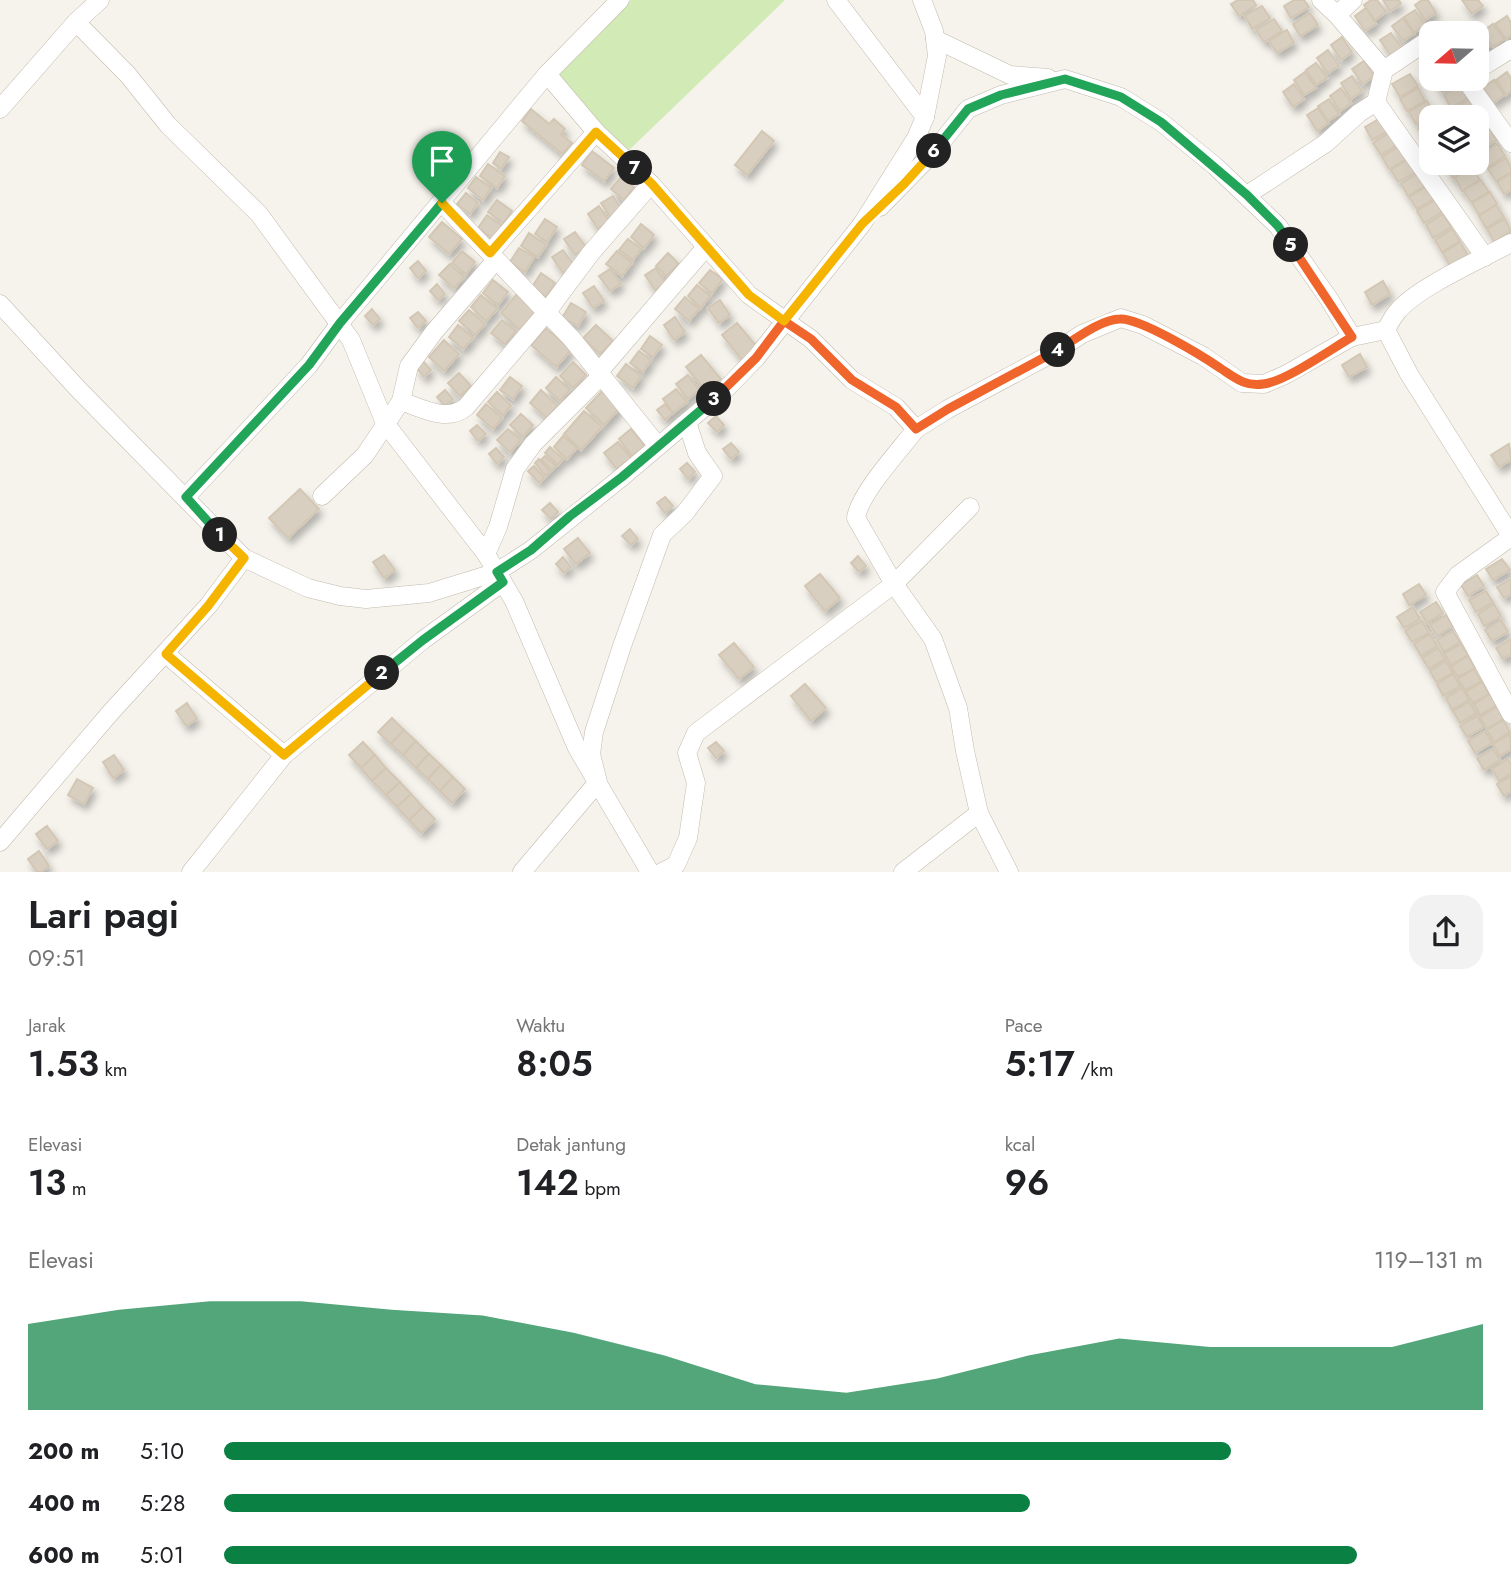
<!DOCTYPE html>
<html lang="id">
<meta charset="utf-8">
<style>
body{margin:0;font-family:Jost,sans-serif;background:#f2f2f2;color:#202124;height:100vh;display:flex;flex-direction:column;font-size:26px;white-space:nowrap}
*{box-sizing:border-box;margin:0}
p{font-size:23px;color:#757577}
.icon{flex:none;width:38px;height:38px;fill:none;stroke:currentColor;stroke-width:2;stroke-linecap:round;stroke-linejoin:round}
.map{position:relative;height:872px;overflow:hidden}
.sheet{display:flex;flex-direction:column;background:#fff;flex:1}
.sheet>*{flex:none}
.needle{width:46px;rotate:250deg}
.buttons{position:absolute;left:1419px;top:21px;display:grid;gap:14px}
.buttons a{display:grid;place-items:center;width:70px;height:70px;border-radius:14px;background:#fff;box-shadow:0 7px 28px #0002;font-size:35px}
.pin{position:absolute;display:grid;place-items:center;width:60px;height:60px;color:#fff;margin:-72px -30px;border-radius:50% 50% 50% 0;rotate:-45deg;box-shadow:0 0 7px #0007}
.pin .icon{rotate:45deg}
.km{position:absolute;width:35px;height:35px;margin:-18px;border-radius:50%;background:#222;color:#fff;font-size:19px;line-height:35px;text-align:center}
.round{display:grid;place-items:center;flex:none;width:74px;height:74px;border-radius:21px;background:#f2f2f2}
.head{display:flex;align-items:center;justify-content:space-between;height:119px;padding:0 28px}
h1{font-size:38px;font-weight:600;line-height:52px}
.figures{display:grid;grid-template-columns:repeat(3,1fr);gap:10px;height:119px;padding:7px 28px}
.figures div{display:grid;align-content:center}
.figures b{font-size:35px;font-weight:600}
.figures small{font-size:19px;font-weight:400}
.figures p{font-size:19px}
.chart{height:196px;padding:14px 28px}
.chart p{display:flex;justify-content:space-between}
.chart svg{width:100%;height:126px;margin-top:7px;fill:#0b8043;opacity:.7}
ul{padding:0 28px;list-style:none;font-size:23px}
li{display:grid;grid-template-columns:112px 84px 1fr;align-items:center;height:52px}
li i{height:18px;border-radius:9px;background:#0b8043}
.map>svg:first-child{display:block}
.green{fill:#d2eab5}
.building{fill:#d8cfc1;stroke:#d3c7b4;stroke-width:2;filter:url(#shadow)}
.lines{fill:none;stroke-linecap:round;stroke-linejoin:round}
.minor-casing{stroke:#c2bbae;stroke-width:19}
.minor{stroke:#fff;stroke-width:18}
.split-1-casing{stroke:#fff;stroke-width:14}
.split-2-casing{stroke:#fff;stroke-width:14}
.split-3-casing{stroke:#fff;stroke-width:14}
.split-4-casing{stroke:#fff;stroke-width:14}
.split-5-casing{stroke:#fff;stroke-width:14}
.split-6-casing{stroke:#fff;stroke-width:14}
.split-7-casing{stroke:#fff;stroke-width:14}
.split-8-casing{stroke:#fff;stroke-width:14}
.split-1{stroke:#22a559;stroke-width:9}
.split-2{stroke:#f5b400;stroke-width:9}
.split-3{stroke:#22a559;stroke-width:9}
.split-4{stroke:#f0652b;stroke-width:9}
.split-5{stroke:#f0652b;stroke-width:9}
.split-6{stroke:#22a559;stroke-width:9}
.split-7{stroke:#f5b400;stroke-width:9}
.split-8{stroke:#f5b400;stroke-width:9}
</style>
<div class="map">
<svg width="1511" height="872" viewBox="0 0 1511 872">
<defs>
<filter id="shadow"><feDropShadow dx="3.5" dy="6" stdDeviation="3.5" flood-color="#0004"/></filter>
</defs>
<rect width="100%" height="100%" fill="#f6f3ec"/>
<path class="green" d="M631,0H785L626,153L556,76Z"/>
<g class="building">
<path d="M1238,0H1253L1256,5L1239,16L1231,4Z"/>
<path d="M1294,0H1304L1309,7L1291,18L1284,6Z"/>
<path d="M1371,0H1377L1386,12L1375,20L1364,5Z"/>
<path d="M1383,0H1399L1401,4L1390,11Z"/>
<path d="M1422,0H1428L1436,13L1425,20L1415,5Z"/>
<path d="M1462,0H1478L1483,6L1472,14Z"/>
<path d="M1262,6L1270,18L1252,29L1245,16Z"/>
<path d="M1366,8L1376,24L1365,31L1355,16Z"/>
<path d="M1415,10L1425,25L1414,33L1404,17Z"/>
<path d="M1310,13L1318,25L1300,36L1293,24Z"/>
<path d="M1507,16L1511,23V35L1506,39L1495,24Z"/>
<path d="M1403,18L1414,34L1403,41L1392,26Z"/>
<path d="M1274,19L1282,31L1264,42L1256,30Z"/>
<path d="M1493,24L1504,39L1493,47L1482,32Z"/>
<path d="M1480,29L1491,45L1480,52L1477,49V33H1475Z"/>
<path d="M1287,30L1294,43L1277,53L1269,41Z"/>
<path d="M1391,33L1402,48L1391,56L1380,40Z"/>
<path d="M1342,37L1352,52L1341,60L1331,45Z"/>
<path d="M1328,50L1339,66L1328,73L1317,58Z"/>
<path d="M1432,56V73L1427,75L1420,63Z"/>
<path d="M1364,61L1374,76L1363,84L1352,69Z"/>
<path d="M1316,63L1327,78L1316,85L1306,70Z"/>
<path d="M1305,72L1316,88L1304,95L1294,80Z"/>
<path d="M1507,72L1511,78V91L1506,95L1496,80Z"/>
<path d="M1410,74L1418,86L1400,97L1392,84Z"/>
<path d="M1352,76L1362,91L1351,99L1341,83Z"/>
<path d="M1436,79H1458L1459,81L1442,92L1435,80Z"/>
<path d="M1494,80L1504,95L1493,103L1483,88Z"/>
<path d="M1294,84L1304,99L1293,107L1283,92Z"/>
<path d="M1461,85L1468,97L1451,108L1444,95Z"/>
<path d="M1341,88L1351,103L1340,111L1330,96Z"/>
<path d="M1418,88L1425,101L1407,111L1400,99Z"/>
<path d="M1472,98L1479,110L1468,117H1459L1454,109Z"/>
<path d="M1329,99L1339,114L1328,121L1318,106Z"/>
<path d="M1427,101L1434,113L1416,124L1409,112Z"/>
<path d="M1318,108L1328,123L1317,131L1307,115Z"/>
<path d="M531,109L549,124L554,119L565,129L561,134L572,143L562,154L522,121Z"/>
<path d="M1480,113L1487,125L1477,131V117H1472Z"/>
<path d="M1382,117L1390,129L1372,140L1365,127Z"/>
<path d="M1432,119V136L1425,140L1418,128Z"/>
<path d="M1489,128L1497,140L1479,151L1477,135Z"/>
<path d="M762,131L774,141L747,175L735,165Z"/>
<path d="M1391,132L1398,144L1381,155L1373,143Z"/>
<path d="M1498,144L1505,156L1488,167L1480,155Z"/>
<path d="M1400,146L1407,159L1389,169L1382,157Z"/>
<path d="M592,151L614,168L604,181L582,165Z"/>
<path d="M500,152L509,157L501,169L493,163Z"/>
<path d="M1506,158L1511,167V172L1496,181L1488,169Z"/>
<path d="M1408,159L1416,172L1398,182L1391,170Z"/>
<path d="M1451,163H1468L1471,167L1453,178L1446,166Z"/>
<path d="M488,164L505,176L497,188L480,176Z"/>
<path d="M1472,167L1480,180L1462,191L1455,178Z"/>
<path d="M1418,173L1426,185L1408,196L1401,184Z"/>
<path d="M1511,173V190L1504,194L1497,182Z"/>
<path d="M476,177L491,188L483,200L468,188Z"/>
<path d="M621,177L634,187L624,200L611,189Z"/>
<path d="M1481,180L1489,192L1471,202L1463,190Z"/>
<path d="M1427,186L1435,198L1417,209L1409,197Z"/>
<path d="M1490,192L1497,204L1479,215L1472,203Z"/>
<path d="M466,193L478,203L470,214L457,204Z"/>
<path d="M613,196L623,211L612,219L601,203Z"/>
<path d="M497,200L512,211L503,223L488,212Z"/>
<path d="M1435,200L1442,212L1424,223L1417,211Z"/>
<path d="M1496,205L1504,217L1486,228L1479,216Z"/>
<path d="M599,206L609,221L598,229L588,214Z"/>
<path d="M1443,214L1451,227L1433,238L1426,225Z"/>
<path d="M487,215L502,226L493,239L478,228Z"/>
<path d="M545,219L557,227L547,242L535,234Z"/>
<path d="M1505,219L1511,231L1494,242L1487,229Z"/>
<path d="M442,222L462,239L449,254L429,237Z"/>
<path d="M641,224L654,235L644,248L631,237Z"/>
<path d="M1452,229L1460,241L1442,252L1435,240Z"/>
<path d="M575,232L586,247L575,255L564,239Z"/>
<path d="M529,233L546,245L538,257L521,246Z"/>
<path d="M628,239L641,249L633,260L619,250Z"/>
<path d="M1460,242L1468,255L1450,266L1443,253Z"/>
<path d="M519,248L534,257L525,272L510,262Z"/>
<path d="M563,250L574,265L563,273L552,257Z"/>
<path d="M462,251L475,262L466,274L452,263Z"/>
<path d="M617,251L632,263L622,276L606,264Z"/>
<path d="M668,253L679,264L666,276L656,266Z"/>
<path d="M418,261L426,271L418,278L410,268Z"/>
<path d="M450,264L464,277L454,288L439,275Z"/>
<path d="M656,268L666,283L655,290L645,275Z"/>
<path d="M610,269L621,284L610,291L599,276Z"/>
<path d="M710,270L723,279L712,293L699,283Z"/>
<path d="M541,273L555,283L546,297L532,287Z"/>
<path d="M493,280L508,292L498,305L483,293Z"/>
<path d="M1383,281L1390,294L1372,305L1365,292Z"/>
<path d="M437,284L445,294L438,300L430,291Z"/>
<path d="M697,285L710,296L701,308L688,296Z"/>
<path d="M594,286L604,301L593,308L583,293Z"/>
<path d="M517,294L536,311L520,330L501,313Z"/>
<path d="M481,295L497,309L486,321L471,307Z"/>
<path d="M685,297L699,309L689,321L675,309Z"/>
<path d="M720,300L730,315L719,323L708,308Z"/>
<path d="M571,303L586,312L578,326L562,318Z"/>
<path d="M372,309L380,319L373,325L365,316Z"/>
<path d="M469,310L485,324L475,335L459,321Z"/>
<path d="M418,312L426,321L418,328L410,318Z"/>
<path d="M675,317L685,332L674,340L664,325Z"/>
<path d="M502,320L516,331L505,344L491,333Z"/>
<path d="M737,323L757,347L742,360L722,335Z"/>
<path d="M458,325L473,338L463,349L449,337Z"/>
<path d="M596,325L613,341L600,354L583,338Z"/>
<path d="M546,328L571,350L556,367L531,345Z"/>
<path d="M650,336L662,345L653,357L641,349Z"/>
<path d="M444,340L459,354L444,371L429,357Z"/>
<path d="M639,351L651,360L643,372L630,363Z"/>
<path d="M1360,354L1367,367L1349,377L1342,365Z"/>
<path d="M701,355L721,379L706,391L686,367Z"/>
<path d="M423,361L431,370L424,377L416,367Z"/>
<path d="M573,362L586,375L573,388L560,376Z"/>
<path d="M626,364L641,376L633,388L617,376Z"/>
<path d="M459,373L471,386L460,396L448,383Z"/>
<path d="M688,375L699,390L688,399L676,384Z"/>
<path d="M510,377L522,386L513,399L500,390Z"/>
<path d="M556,377L570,390L560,401L546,388Z"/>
<path d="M676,389L687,402L673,413L663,399Z"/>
<path d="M445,390L453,399L445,406L437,397Z"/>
<path d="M541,390L558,406L547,418L530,403Z"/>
<path d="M602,391L620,408L604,425L586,408Z"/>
<path d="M497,392L511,406L503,415L488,402Z"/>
<path d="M486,404L502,418L493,429L477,415Z"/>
<path d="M665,404L673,413L665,420L657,410Z"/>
<path d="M584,411L602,427L581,450L564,434Z"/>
<path d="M521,414L533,425L523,437L510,425Z"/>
<path d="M716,416L724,425L717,432L708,423Z"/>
<path d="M477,425L486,434L478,441L470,431Z"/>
<path d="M508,429L521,440L510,452L497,440Z"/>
<path d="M631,429L645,446L632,456L619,439Z"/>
<path d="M563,436L577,448L567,459L554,447Z"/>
<path d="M618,442L631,458L617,469L604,453Z"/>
<path d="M731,443L739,452L731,459L723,449Z"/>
<path d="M1509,444L1511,460L1499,467L1491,455Z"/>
<path d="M550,447L563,459L558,465L545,453Z"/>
<path d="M496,448L504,457L497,464L489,454Z"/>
<path d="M545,456L556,466L552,470L541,460Z"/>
<path d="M539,459L550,472L546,476L535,463Z"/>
<path d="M687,463L695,472L688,479L680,469Z"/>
<path d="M534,466L544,478L539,483L528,471Z"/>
<path d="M300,489L319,509L288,538L269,518Z"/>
<path d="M665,497L673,506L665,513L657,503Z"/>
<path d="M550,503L558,512L551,519L542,510Z"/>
<path d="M630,529L638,539L631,545L622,536Z"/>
<path d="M578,538L590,553L576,564L564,549Z"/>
<path d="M384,555L395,570L384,578L373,562Z"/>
<path d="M858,556L866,566L859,572L851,563Z"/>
<path d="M563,557L571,567L564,573L556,564Z"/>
<path d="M1502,559L1510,570L1493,580L1486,569Z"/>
<path d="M820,574L840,598L825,611L805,586Z"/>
<path d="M1477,575L1484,586L1468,596L1461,585Z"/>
<path d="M1511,579V594L1504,598L1497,587Z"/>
<path d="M1419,584L1426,595L1409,605L1403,594Z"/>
<path d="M1486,591L1493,602L1476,612L1469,600Z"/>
<path d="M1436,602L1443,613L1427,623L1420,612Z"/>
<path d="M1494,604L1501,616L1484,626L1478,614Z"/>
<path d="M1413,607L1420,619L1404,628L1397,617Z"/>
<path d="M1446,615L1453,626L1437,636L1430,625Z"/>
<path d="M1501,620L1508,632L1492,641L1485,630Z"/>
<path d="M1422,621L1429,633L1412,642L1405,631Z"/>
<path d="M1453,631L1460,642L1444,652L1437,640Z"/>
<path d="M1430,634L1437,646L1421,656L1414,644Z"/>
<path d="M1511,639V655L1503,659L1496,648Z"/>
<path d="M734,643L754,667L739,679L719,655Z"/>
<path d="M1461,644L1468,655L1451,665L1444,653Z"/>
<path d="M1438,648L1445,659L1429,669L1422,658Z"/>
<path d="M1468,656L1475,668L1458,677L1451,666Z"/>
<path d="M1446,661L1453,673L1436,682L1430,671Z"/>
<path d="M1474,669L1481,681L1465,690L1458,679Z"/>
<path d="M1453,674L1460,686L1443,696L1437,684Z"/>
<path d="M1482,682L1489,694L1473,703L1466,692Z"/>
<path d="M805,684L826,708L811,721L791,696Z"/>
<path d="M1462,688L1469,700L1452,710L1446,698Z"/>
<path d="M1490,694L1497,705L1480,715L1474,704Z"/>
<path d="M1469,702L1476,713L1460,723L1453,711Z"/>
<path d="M187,703L197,719L186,726L176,711Z"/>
<path d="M1497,707L1504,719L1487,729L1480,717Z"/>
<path d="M1477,716L1484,727L1467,737L1460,726Z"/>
<path d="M392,718L404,730L391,744L378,732Z"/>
<path d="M1503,720L1510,732L1494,742L1487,730Z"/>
<path d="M404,730L416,741L403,755L391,744Z"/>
<path d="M1485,731L1492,743L1475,753L1468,741Z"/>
<path d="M1510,734L1511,749L1500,756L1493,744Z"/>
<path d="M416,741L429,754L416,768L403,755Z"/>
<path d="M363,742L375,755L361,768L349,755Z"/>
<path d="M716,742L724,751L716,758L708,748Z"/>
<path d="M1493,749L1500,760L1484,770L1477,758Z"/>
<path d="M429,754L441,765L428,779L416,768Z"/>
<path d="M114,755L124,770L113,778L103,762Z"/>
<path d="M375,755L386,768L372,781L361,768Z"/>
<path d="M1508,759L1511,764V773L1499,781L1492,769Z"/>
<path d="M441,765L453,777L440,791L428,779Z"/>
<path d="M386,768L400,782L386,795L372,781Z"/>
<path d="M1511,776V791L1504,796L1497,784Z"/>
<path d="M453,777L465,789L452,803L440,791Z"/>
<path d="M77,779L93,788L84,804L68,795Z"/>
<path d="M400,782L411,794L397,807L386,795Z"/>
<path d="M411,794L423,807L409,820L397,807Z"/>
<path d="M423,807L435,819L421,833L409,820Z"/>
<path d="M47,826L58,841L47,849L36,834Z"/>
<path d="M39,851L49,866L41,872H37L28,859Z"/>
</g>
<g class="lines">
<defs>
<g id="minor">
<path d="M836,0L925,117"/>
<path d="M1321,0L1337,15L1384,70"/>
<path d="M1337,15L1353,0"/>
<path d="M76,22L128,75L168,125L259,214L351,340L385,423L486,554L514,601L577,748L650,872"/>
<path d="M935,39L1010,75L1048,78"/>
<path d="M1432,40L1430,39L1384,70L1376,102L1485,257"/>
<path d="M1477,70L1511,49"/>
<path d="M547,74L596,132L651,184L749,295L811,339L852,380L896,407L916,429C900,450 859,494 856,518L894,584L933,639L958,708L965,751L979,813L1009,872"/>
<path d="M1465,79L1511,143"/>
<path d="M0,109L76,22L100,0"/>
<path d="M1247,195L1326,143L1359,113L1376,102"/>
<path d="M442,203L572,339L658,446"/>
<path d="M880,207L931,155L968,109L1001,95L1065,79L1121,97L1161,122L1215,166L1278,226L1329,299L1352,337L1386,330"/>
<path d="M1511,243C1482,259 1417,287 1397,312C1393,317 1389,324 1386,330L1409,374L1511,536"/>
<path d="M490,253L596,132"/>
<path d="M0,304L79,390L244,558L308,588L340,596L366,599L429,593L497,572L531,550L622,477L726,389L756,358L862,224L916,138L925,117L937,56L934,31L922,0"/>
<path d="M598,373L706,247"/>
<path d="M401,401L409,366L434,332L496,260"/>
<path d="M916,429L948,409L1053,353L1082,334L1121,318L1143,325L1203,356L1242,383L1264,384L1285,375L1352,337"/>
<path d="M322,496L365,455L401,401C421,408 448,423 466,407L546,313L590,254L651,184"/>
<path d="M186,497L309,365L340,323L547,74L620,0"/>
<path d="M1511,537L1458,575L1445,592L1511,714"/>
<path d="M486,554L498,527L515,469L533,444L601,376"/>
<path d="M166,654L284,755"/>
<path d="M0,842L111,712L208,606L244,558"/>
<path d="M191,872L284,755L423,640L503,582"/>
<path d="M522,872L598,782L591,754L594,732L622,646L662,535L685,513L713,476L697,453L687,422"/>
<path d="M662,872L676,865L688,838L696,783L687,753L696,733L894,584L970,507"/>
<path d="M903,872L979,813"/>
</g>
</defs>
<use href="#minor" class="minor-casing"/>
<use href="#minor" class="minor"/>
</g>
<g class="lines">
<defs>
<path id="split-1" d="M220,535L186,497L309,365L340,323L442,203"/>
<path id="split-2" d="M220,535L244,558L208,606L166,654L284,755L382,673"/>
<path id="split-3" d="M382,673L423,640L503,582L497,572L531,550L570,516L622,477L714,399"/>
<path id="split-4" d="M714,399L756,358L784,321L811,339L852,380L896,407L916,429L948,409L1058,350"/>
<path id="split-5" d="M1058,350C1074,340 1101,319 1120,319C1140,318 1201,355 1220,368C1234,377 1245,387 1263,384C1285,382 1331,349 1352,337L1291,245"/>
<path id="split-6" d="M934,151L968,109L1001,95L1065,79L1121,97L1161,122L1247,195L1278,226L1291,245"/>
<path id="split-7" d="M635,168L652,184L749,295L784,321L862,224L904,184L934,151"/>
<path id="split-8" d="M442,203L490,253L596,132L635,168"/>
</defs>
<use href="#split-1" class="split-1-casing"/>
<use href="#split-2" class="split-2-casing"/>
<use href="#split-3" class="split-3-casing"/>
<use href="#split-4" class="split-4-casing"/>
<use href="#split-5" class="split-5-casing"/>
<use href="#split-6" class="split-6-casing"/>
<use href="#split-7" class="split-7-casing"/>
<use href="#split-8" class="split-8-casing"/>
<use href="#split-1" class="split-1"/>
<use href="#split-2" class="split-2"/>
<use href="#split-3" class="split-3"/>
<use href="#split-4" class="split-4"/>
<use href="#split-5" class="split-5"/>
<use href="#split-6" class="split-6"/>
<use href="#split-7" class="split-7"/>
<use href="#split-8" class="split-8"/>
</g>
</svg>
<div class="buttons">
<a><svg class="needle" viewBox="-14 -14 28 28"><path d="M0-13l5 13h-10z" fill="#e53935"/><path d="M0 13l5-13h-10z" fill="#757577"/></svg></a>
<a><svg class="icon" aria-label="layers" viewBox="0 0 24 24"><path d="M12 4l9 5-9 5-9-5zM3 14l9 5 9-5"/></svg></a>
</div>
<div class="pin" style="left:442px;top:203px;background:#1e9e55"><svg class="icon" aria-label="arrive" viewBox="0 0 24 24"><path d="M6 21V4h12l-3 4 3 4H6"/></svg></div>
<b class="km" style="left:220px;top:535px">1</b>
<b class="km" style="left:382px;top:673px">2</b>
<b class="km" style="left:714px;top:399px">3</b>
<b class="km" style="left:1058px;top:350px">4</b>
<b class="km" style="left:1291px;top:245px">5</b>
<b class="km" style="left:934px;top:151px">6</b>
<b class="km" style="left:635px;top:168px">7</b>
</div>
<section class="sheet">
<div class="head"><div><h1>Lari pagi</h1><p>09:51</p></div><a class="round"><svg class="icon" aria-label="share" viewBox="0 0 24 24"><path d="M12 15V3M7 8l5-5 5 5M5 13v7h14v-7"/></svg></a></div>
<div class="figures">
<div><p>Jarak</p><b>1.53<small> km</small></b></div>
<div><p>Waktu</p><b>8:05</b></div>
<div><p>Pace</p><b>5:17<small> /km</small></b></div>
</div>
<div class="figures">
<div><p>Elevasi</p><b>13<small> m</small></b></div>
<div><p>Detak jantung</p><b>142<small> bpm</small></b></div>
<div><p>kcal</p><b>96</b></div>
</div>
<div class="chart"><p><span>Elevasi</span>119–131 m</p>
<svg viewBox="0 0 160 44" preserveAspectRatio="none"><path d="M0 44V14L10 9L20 6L30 6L40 9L50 11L60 17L70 25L80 35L90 38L100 33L110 25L120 19L130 22L140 22L150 22L160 14V44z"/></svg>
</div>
<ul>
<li><b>200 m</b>5:10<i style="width:80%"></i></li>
<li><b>400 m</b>5:28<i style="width:64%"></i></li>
<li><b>600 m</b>5:01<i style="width:90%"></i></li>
</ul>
</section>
